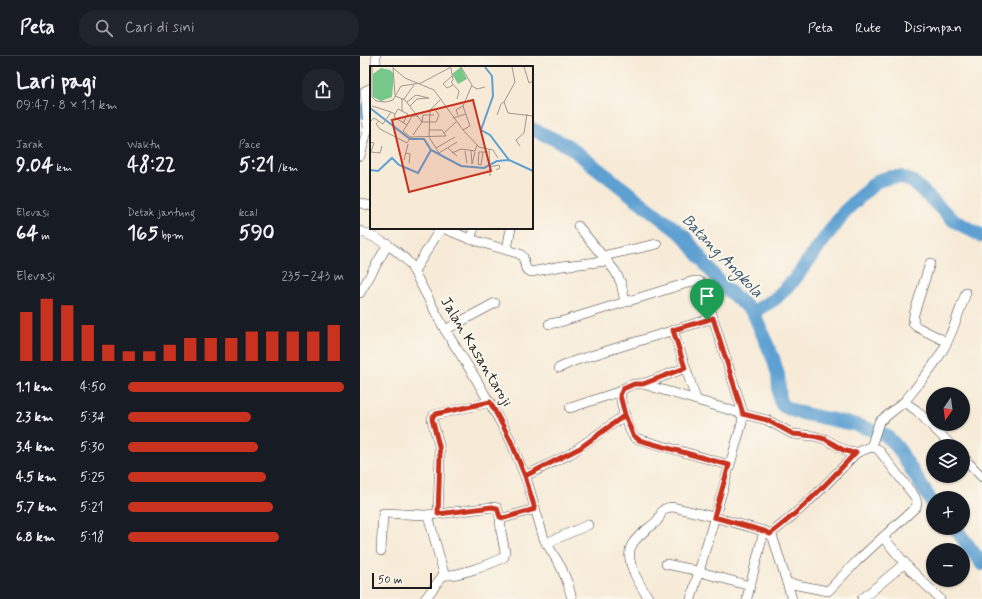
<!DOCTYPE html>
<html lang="id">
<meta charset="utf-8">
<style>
body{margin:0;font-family:Mynerve,sans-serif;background:#20242c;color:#f1f3f6;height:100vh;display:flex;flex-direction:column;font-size:15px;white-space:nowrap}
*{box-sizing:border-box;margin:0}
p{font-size:13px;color:#9ea1a6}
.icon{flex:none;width:22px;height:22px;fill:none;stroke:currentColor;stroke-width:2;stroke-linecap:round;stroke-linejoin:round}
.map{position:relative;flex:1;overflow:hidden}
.details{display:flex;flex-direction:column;background:#171b24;width:360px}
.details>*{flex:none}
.needle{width:26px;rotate:194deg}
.tools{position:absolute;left:566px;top:331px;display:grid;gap:8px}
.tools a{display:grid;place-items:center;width:44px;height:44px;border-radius:50%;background:#171b24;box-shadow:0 1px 3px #0004;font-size:20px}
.scale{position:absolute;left:12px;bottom:10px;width:60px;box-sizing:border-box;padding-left:4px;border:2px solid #1c1c1c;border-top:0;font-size:11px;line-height:14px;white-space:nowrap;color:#1c1c1c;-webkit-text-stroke:3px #fbf7ec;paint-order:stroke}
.pin{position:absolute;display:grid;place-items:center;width:34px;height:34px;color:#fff;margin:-41px -17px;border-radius:50% 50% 50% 0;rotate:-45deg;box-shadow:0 0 4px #0007}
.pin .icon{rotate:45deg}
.round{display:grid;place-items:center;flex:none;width:42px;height:42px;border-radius:16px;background:#20242c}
.head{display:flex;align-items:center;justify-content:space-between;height:68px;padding:0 16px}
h1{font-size:22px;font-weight:800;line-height:30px}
.metrics{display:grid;grid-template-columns:repeat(3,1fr);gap:6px;height:68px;padding:4px 16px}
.metrics div{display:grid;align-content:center}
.metrics b{font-size:20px;font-weight:800}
.metrics small{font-size:11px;font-weight:400}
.metrics p{font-size:11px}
.chart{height:112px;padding:8px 16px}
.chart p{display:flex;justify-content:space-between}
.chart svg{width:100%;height:72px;margin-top:4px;stroke:#c8321e;stroke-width:6}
ul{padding:0 16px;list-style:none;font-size:13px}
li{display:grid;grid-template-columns:64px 48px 1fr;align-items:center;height:30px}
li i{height:10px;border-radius:5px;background:#c8321e}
header{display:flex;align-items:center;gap:24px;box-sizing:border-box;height:56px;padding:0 20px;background:#171b24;border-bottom:1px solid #363941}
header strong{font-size:19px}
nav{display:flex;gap:22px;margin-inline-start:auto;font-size:14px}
.search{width:280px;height:36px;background:#20242c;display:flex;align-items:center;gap:10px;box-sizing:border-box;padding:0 14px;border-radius:16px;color:#9ea1a6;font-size:15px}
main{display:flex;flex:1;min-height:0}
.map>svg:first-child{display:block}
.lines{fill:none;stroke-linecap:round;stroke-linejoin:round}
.river{stroke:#5ea0d2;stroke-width:14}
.minor-casing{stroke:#3d3b38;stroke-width:10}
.minor{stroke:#fff;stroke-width:9}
.route-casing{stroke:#fff;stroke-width:8}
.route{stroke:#c8321e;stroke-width:5}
.labels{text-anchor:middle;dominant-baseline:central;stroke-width:4;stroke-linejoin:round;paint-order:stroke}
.street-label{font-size:15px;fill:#1c1c1c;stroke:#fbf7ec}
.water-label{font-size:16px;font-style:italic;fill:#3a576e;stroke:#fbf7ec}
.inset-river{fill:none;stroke:#5ea0d2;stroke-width:2}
.inset-road{fill:none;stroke:#9f988d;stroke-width:1}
.view{fill:#c8321e;fill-opacity:0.15;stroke:#c8321e;stroke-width:2}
.inset-edge{fill:none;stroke:#1c1c1c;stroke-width:2}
</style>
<header>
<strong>Peta</strong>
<div class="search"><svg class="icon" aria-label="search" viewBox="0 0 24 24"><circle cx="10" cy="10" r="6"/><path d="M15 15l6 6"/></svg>Cari di sini</div>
<nav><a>Peta</a><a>Rute</a><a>Disimpan</a></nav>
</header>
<main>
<section class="details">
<div class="head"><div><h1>Lari pagi</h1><p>09:47 · 8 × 1.1 km</p></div><a class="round"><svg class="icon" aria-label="share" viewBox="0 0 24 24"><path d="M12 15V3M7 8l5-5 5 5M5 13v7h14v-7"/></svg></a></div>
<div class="metrics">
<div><p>Jarak</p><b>9.04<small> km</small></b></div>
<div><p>Waktu</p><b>48:22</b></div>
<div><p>Pace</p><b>5:21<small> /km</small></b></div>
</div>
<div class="metrics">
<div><p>Elevasi</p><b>64<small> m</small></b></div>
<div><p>Detak jantung</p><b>165<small> bpm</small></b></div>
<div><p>kcal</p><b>590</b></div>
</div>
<div class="chart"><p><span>Elevasi</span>235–243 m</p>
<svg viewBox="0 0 160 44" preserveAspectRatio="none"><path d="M5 44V14M15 44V6M25 44V10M35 44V22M45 44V34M55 44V38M65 44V38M75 44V34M85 44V30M95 44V30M105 44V30M115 44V26M125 44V26M135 44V26M145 44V26M155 44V22"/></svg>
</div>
<ul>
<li><b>1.1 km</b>4:50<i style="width:100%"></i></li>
<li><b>2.3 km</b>5:34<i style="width:57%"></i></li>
<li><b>3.4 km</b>5:30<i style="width:60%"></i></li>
<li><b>4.5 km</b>5:25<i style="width:64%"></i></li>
<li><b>5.7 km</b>5:21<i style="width:67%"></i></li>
<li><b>6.8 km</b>5:18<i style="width:70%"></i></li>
</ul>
</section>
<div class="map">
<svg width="622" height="543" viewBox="0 0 622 543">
<rect width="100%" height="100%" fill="#fbf7ec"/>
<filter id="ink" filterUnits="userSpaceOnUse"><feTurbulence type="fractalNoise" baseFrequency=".025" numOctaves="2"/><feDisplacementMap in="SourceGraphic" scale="8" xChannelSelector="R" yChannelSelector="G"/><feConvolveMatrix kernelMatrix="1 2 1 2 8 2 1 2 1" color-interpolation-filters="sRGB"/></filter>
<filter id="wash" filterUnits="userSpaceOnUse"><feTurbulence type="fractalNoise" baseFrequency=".012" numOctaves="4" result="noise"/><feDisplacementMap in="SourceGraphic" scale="16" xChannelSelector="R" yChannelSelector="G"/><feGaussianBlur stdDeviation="0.9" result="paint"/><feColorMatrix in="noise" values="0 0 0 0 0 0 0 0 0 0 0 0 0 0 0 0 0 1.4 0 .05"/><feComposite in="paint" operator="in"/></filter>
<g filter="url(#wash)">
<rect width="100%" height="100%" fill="#f7ebd8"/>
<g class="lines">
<g class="river">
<path d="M0,56L11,51"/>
<path d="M172,73L207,89L324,180L361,228L393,256L413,302L418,319L420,345L423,350L436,356L497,369L526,379L538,392L573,448"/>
<path d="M393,256L415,243L434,224L485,155L517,125L530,121H541L553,126L593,164L622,180"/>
<path d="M595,472L622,508"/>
</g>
</g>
</g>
<g filter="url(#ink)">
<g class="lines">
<defs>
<g id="minor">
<path d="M16,0V11"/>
<path d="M0,100L8,72L5,35L11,32"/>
<path d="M0,147L11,150"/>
<path d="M218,170L255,215L261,227L265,246"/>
<path d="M83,172L110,183L160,198L163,201L166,213L171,216L202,210L247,205"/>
<path d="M0,175C19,183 36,192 50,208L85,274L116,323L150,383L168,428L184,483L201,511L208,528L212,543"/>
<path d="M110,183L114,172"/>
<path d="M147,193L151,172"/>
<path d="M243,200L297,188"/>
<path d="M570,207L554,258L553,267L557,271L587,286"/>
<path d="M54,215L81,172"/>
<path d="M0,237L28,188"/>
<path d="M189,268L200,266L334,225H339L344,228L353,262L380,347L383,358L382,367L331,543"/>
<path d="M85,274L135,247"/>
<path d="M313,274L336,343"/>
<path d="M199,312L214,305L353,262"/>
<path d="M283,328L325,312"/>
<path d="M544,346C558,329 574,311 584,292C594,274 599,255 606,237"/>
<path d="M210,352L261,335"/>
<path d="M511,391L519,366L544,346L556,354L592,390"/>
<path d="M603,401L622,421"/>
<path d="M369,409L275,382C268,375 259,345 261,335C267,329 274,327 283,328L383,358L407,364L433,378L454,380L465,383L488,396L496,397L511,391L518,393L555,441L557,447L556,451L523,481L548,511L580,543"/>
<path d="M165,420L210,398L265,359"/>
<path d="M78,458L132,451L137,452L140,461L144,462L175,453"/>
<path d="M410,478C442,454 469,426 496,397"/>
<path d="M186,487L228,469"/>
<path d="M21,495L23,457L65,459L78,458L80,400L79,389L72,363L74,359L130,346"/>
<path d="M306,508L330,513L390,530L404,475"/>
<path d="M83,519C96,521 132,508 144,501L145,496L141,475L140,461"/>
<path d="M427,527L468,535L496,506L523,481"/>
<path d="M387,542L390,530"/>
<path d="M65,543L84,518L68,459"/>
<path d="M289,543C280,529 262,502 273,487C279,478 288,473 296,466C304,459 297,452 313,451L354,461L404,475L410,478L413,482L432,543"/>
<path d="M502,543L545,507"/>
</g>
</defs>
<use href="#minor" class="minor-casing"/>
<use href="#minor" class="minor"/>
</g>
</g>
<g class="lines" filter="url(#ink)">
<defs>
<path id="route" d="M347,264L313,274L325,312L283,328H274L263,333L260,339L265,359L220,392L165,420L175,453L144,462L140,461L137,452L132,451L78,458L80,400L79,390L72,363L73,360L76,358L130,346L150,383L165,420L220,392L265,359L273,379L279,384L369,409L354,461L404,475L410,478C442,454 469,426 496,396L493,397L483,394L465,383L454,380L433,378L407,364L383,358L353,262L347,264"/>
</defs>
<use href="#route" class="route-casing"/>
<use href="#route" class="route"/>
</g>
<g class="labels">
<g class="street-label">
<text transform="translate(116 296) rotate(59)">Jalan Kasantaroji</text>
</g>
<g class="water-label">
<text transform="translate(362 200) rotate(46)">Batang Angkola</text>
</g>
</g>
<g transform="translate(10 10)">
<rect width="163" height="163" fill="#f7ebd8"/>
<path d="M91,1L97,13L88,18L82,8ZM11,2L20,4L24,8L22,31L11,35L3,31V8Z" fill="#76c88a"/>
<path class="inset-river" d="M115,1L122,10L123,30L111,64L120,69L139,94L163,105M0,42L40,73H54L61,84L91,100L114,102L127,95L139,94M0,104L8,105L22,92L29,99L48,107L61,84"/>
<path class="inset-road" d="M2,1V31L6,35L16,36L23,34L31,20L51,17L81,1M23,1L25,29M91,1L102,19L93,40L100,60L93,64M142,1L145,16L134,36L138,47L163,50M154,1L159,17L163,15M23,2L35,12L64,24L93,64L109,81L123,84L128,92M81,2L83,14L81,16L89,25L87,33M82,10L73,18L77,22L83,19M102,20L107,23L115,21M25,30L35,34L52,56H66L69,49L64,42M34,33L44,19M71,33L60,44L59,71L69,87L87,76M37,36L46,29L59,32L47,33L40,40M32,45V32M21,46L25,48L24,51L37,59L33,65L40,71L76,70L72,64H59M25,48L28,43L38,48L33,57M88,49L86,44L93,40M127,49L131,38L134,36M83,52L96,48M9,55L6,58L10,63L37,77L41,71M0,56L4,52L13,58L21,46L2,40M52,56L53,49H64M37,59L42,50H48M74,67L86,56M43,69L52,56M0,76L4,77L0,88M150,80L146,74L154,67L157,48M66,82L85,71M78,82L87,90M119,83L120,110M95,85L97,97M101,85L102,98M1,86L10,87L12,80M35,87L40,88L39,97M82,87L91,83L105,85L107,79M34,94L38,78M102,98L105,86M111,99L108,98L109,86H118M111,99L113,86M119,101L129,99L130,102L126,104"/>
<path class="view" d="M103,34L121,105L39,126L22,54Z"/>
<rect width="163" height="163" class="inset-edge"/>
</g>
</svg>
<div class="tools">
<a><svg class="needle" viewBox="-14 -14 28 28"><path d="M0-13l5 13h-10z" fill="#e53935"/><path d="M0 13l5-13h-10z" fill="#9ea1a6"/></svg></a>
<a><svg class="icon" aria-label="layers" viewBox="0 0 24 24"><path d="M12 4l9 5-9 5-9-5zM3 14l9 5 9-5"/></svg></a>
<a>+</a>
<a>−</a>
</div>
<div class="scale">50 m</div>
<div class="pin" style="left:347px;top:264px;background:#1e9e55"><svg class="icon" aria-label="arrive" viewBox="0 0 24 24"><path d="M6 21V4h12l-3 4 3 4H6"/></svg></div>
</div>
</main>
